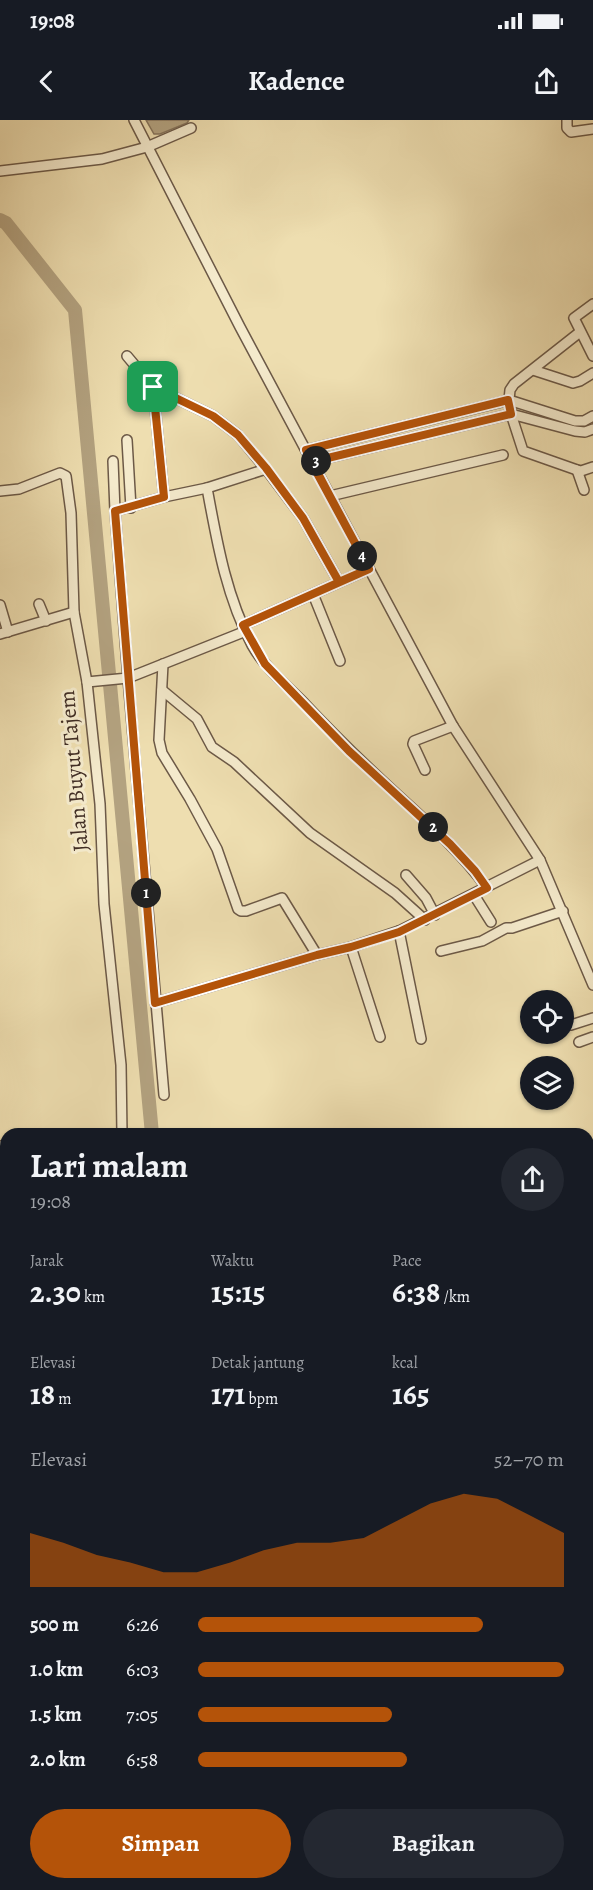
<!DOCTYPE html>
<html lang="id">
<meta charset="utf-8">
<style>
body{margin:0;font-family:Alegreya,serif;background:#242831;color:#f1f3f6;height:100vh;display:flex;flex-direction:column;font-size:22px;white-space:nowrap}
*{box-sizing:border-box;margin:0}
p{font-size:20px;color:#9ea1a6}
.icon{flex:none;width:33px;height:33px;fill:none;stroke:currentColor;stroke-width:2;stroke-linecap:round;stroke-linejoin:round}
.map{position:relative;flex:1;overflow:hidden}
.sheet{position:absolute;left:0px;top:1008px;width:594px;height:762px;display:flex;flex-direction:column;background:#171b24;border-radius:18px 18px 0 0;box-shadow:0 2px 4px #0004}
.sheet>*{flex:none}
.tools{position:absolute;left:520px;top:870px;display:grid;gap:12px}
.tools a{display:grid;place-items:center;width:54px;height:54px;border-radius:50%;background:#171b24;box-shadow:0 2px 4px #0004;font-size:30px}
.pin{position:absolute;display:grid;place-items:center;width:51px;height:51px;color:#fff;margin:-26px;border-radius:12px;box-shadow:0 3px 9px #0006}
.km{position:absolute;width:30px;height:30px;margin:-15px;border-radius:50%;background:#222;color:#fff;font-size:16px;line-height:30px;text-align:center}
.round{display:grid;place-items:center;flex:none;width:63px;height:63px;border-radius:32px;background:#242831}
.head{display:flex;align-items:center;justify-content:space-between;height:102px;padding:0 30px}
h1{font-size:33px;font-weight:700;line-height:45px}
.metrics{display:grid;grid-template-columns:repeat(3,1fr);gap:9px;height:102px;padding:6px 30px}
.metrics div{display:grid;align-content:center}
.metrics b{font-size:30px;font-weight:700}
.metrics small{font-size:16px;font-weight:400}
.metrics p{font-size:16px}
.chart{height:168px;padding:12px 30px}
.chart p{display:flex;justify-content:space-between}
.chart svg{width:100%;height:108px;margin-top:6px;fill:#b45309;opacity:.7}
.primary-button{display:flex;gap:12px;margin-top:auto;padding:12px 30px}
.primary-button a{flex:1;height:69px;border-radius:36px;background:#b45309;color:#fff;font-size:24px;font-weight:700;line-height:69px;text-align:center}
.primary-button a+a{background:#242831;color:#f1f3f6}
ul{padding:0 30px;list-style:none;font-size:20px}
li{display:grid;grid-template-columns:96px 72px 1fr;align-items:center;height:45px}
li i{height:15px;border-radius:8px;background:#b45309}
.status{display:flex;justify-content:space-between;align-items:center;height:42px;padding:0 30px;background:#171b24;direction:ltr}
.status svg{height:16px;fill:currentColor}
header{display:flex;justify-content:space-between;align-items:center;height:78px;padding:0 30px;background:#171b24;font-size:27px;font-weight:700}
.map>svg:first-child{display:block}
.water{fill:#b3a280;stroke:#85735b;stroke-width:1.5}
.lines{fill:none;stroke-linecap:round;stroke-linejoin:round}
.river{stroke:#b3a280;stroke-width:14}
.minor-casing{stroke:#6c5947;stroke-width:12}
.minor{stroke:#f4eacc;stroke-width:9}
.route-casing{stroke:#fff;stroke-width:12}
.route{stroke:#b45309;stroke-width:8}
.labels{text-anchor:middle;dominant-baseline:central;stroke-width:6;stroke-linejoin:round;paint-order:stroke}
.street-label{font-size:22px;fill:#402d24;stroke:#f4eacc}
</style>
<div class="status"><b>19:08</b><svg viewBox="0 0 49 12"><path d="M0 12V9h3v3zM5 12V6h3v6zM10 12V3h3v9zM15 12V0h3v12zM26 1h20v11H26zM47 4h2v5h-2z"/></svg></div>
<header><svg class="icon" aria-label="back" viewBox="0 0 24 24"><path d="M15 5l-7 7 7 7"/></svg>Kadence<svg class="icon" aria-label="share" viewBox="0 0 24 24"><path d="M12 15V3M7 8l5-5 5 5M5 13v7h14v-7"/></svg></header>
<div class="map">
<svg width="593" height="1770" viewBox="0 0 593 1770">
<rect width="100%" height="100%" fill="#eedeb0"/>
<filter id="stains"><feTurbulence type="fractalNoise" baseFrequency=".00333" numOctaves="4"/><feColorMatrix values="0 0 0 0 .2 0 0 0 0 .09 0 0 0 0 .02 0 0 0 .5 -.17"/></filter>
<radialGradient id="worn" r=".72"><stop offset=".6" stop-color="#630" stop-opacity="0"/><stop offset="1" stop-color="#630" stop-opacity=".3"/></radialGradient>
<path class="water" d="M146,0H189L187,3L160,14H154Z"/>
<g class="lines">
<g class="river">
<path d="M0,100L6,103L75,190L152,1014"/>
<path d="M390,1764L393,1770"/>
</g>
<defs>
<g id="minor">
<path d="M134,0L240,207L453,606L540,740L593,865"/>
<path d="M567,0V8L571,12L593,9"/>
<path d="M0,51L102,39L147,27L191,8"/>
<path d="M593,184L574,198L593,236"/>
<path d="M580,212L514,264L510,270L509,280L511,294L523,331L577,350L581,351L593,347"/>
<path d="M127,236L153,267L213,296L238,315L266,349L303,398L339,462"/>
<path d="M533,250L573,263L580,261L593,253"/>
<path d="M153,267L164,377"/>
<path d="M127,320L131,388"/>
<path d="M306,330L509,280L575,301H584L593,296"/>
<path d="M311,342L511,294L575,311L585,312L593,309"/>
<path d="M266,349L207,368C217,422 226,476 252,525C265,548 286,565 304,583C332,613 362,642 392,670C426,701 460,731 487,768"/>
<path d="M577,350L584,370"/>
<path d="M0,371L19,369L60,353L66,356L71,393L74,492L87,562L100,684L104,784L121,945L122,1014"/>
<path d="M330,376L503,335"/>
<path d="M115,391L164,377L207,368"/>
<path d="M313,474L340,541"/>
<path d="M39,484L46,501"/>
<path d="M0,485L8,512"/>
<path d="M243,505L369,449"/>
<path d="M0,514L74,492"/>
<path d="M163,544L159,620L162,633L190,679L217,729L238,789L241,791H246L282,778L317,835"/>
<path d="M87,562L128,558L115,391L113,341"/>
<path d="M162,570L197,599L212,627L234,642L310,713L395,773L425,800"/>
<path d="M425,650L413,624L414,621L453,606"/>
<path d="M406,755L426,778L435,795"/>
<path d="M474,775L491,802"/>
<path d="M399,811L421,919"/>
<path d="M351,827L380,917"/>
<path d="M441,831L482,821L506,808H512L563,791"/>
<path d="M155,883L317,835L351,827L399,811L540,740"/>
<path d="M571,905L593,898"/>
<path d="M579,922L593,917"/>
<path d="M164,975L128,558L246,511"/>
<path d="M0,1026L6,1025"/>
<path d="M0,1108L2,1133L0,1134"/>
<path d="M588,1253H593"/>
<path d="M588,1309L593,1310"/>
<path d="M588,1467L593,1466"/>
<path d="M588,1536L593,1535"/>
<path d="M588,1648L593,1646"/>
<path d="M588,1728H593"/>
<path d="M361,1764L363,1770"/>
<path d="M463,1764V1770"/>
<path d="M521,1764L522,1770"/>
</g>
</defs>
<use href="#minor" class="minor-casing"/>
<use href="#minor" class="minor"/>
</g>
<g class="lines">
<defs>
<path id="route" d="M153,267L164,377L115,391L155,883L317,835L351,827L399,812L487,768L475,751L450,724L349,631L265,544L243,505L369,449L311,342L511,294L508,280L306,330C326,370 348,409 369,449L339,462L303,398L266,348L238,315L213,296L153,267"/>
</defs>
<use href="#route" class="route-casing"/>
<use href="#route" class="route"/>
</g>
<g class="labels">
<g class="street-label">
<text transform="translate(74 651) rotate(-95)">Jalan Buyut Tajem</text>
</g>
</g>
<rect width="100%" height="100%" filter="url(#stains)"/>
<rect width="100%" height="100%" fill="url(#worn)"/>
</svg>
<div class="tools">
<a><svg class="icon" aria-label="locate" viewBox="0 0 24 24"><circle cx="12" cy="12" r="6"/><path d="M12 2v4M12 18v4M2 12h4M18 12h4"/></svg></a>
<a><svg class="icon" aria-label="layers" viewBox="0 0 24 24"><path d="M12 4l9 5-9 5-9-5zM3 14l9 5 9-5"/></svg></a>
</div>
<div class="pin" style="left:153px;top:267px;background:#1e9e55"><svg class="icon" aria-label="arrive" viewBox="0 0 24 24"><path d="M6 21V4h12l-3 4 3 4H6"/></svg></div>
<b class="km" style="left:146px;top:773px">1</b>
<b class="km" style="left:433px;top:707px">2</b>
<b class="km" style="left:316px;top:341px">3</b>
<b class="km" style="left:362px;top:436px">4</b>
<section class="sheet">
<div class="head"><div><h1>Lari malam</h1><p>19:08</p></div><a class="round"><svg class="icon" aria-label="share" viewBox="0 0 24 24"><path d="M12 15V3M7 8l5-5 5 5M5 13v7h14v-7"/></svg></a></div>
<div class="metrics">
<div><p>Jarak</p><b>2.30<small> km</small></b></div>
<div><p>Waktu</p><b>15:15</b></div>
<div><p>Pace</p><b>6:38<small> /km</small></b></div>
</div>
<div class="metrics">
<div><p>Elevasi</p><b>18<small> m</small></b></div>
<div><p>Detak jantung</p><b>171<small> bpm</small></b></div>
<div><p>kcal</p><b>165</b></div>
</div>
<div class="chart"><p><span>Elevasi</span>52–70 m</p>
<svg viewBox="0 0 160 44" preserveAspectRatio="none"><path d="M0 44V22L10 26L20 31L30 34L40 38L50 38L60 34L70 29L80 26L90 26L100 24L110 17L120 10L130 6L140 8L150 15L160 22V44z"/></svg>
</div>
<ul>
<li><b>500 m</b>6:26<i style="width:78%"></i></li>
<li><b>1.0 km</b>6:03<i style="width:100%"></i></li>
<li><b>1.5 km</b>7:05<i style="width:53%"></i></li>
<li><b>2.0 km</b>6:58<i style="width:57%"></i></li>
</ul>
<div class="primary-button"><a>Simpan</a><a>Bagikan</a></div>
</section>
</div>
